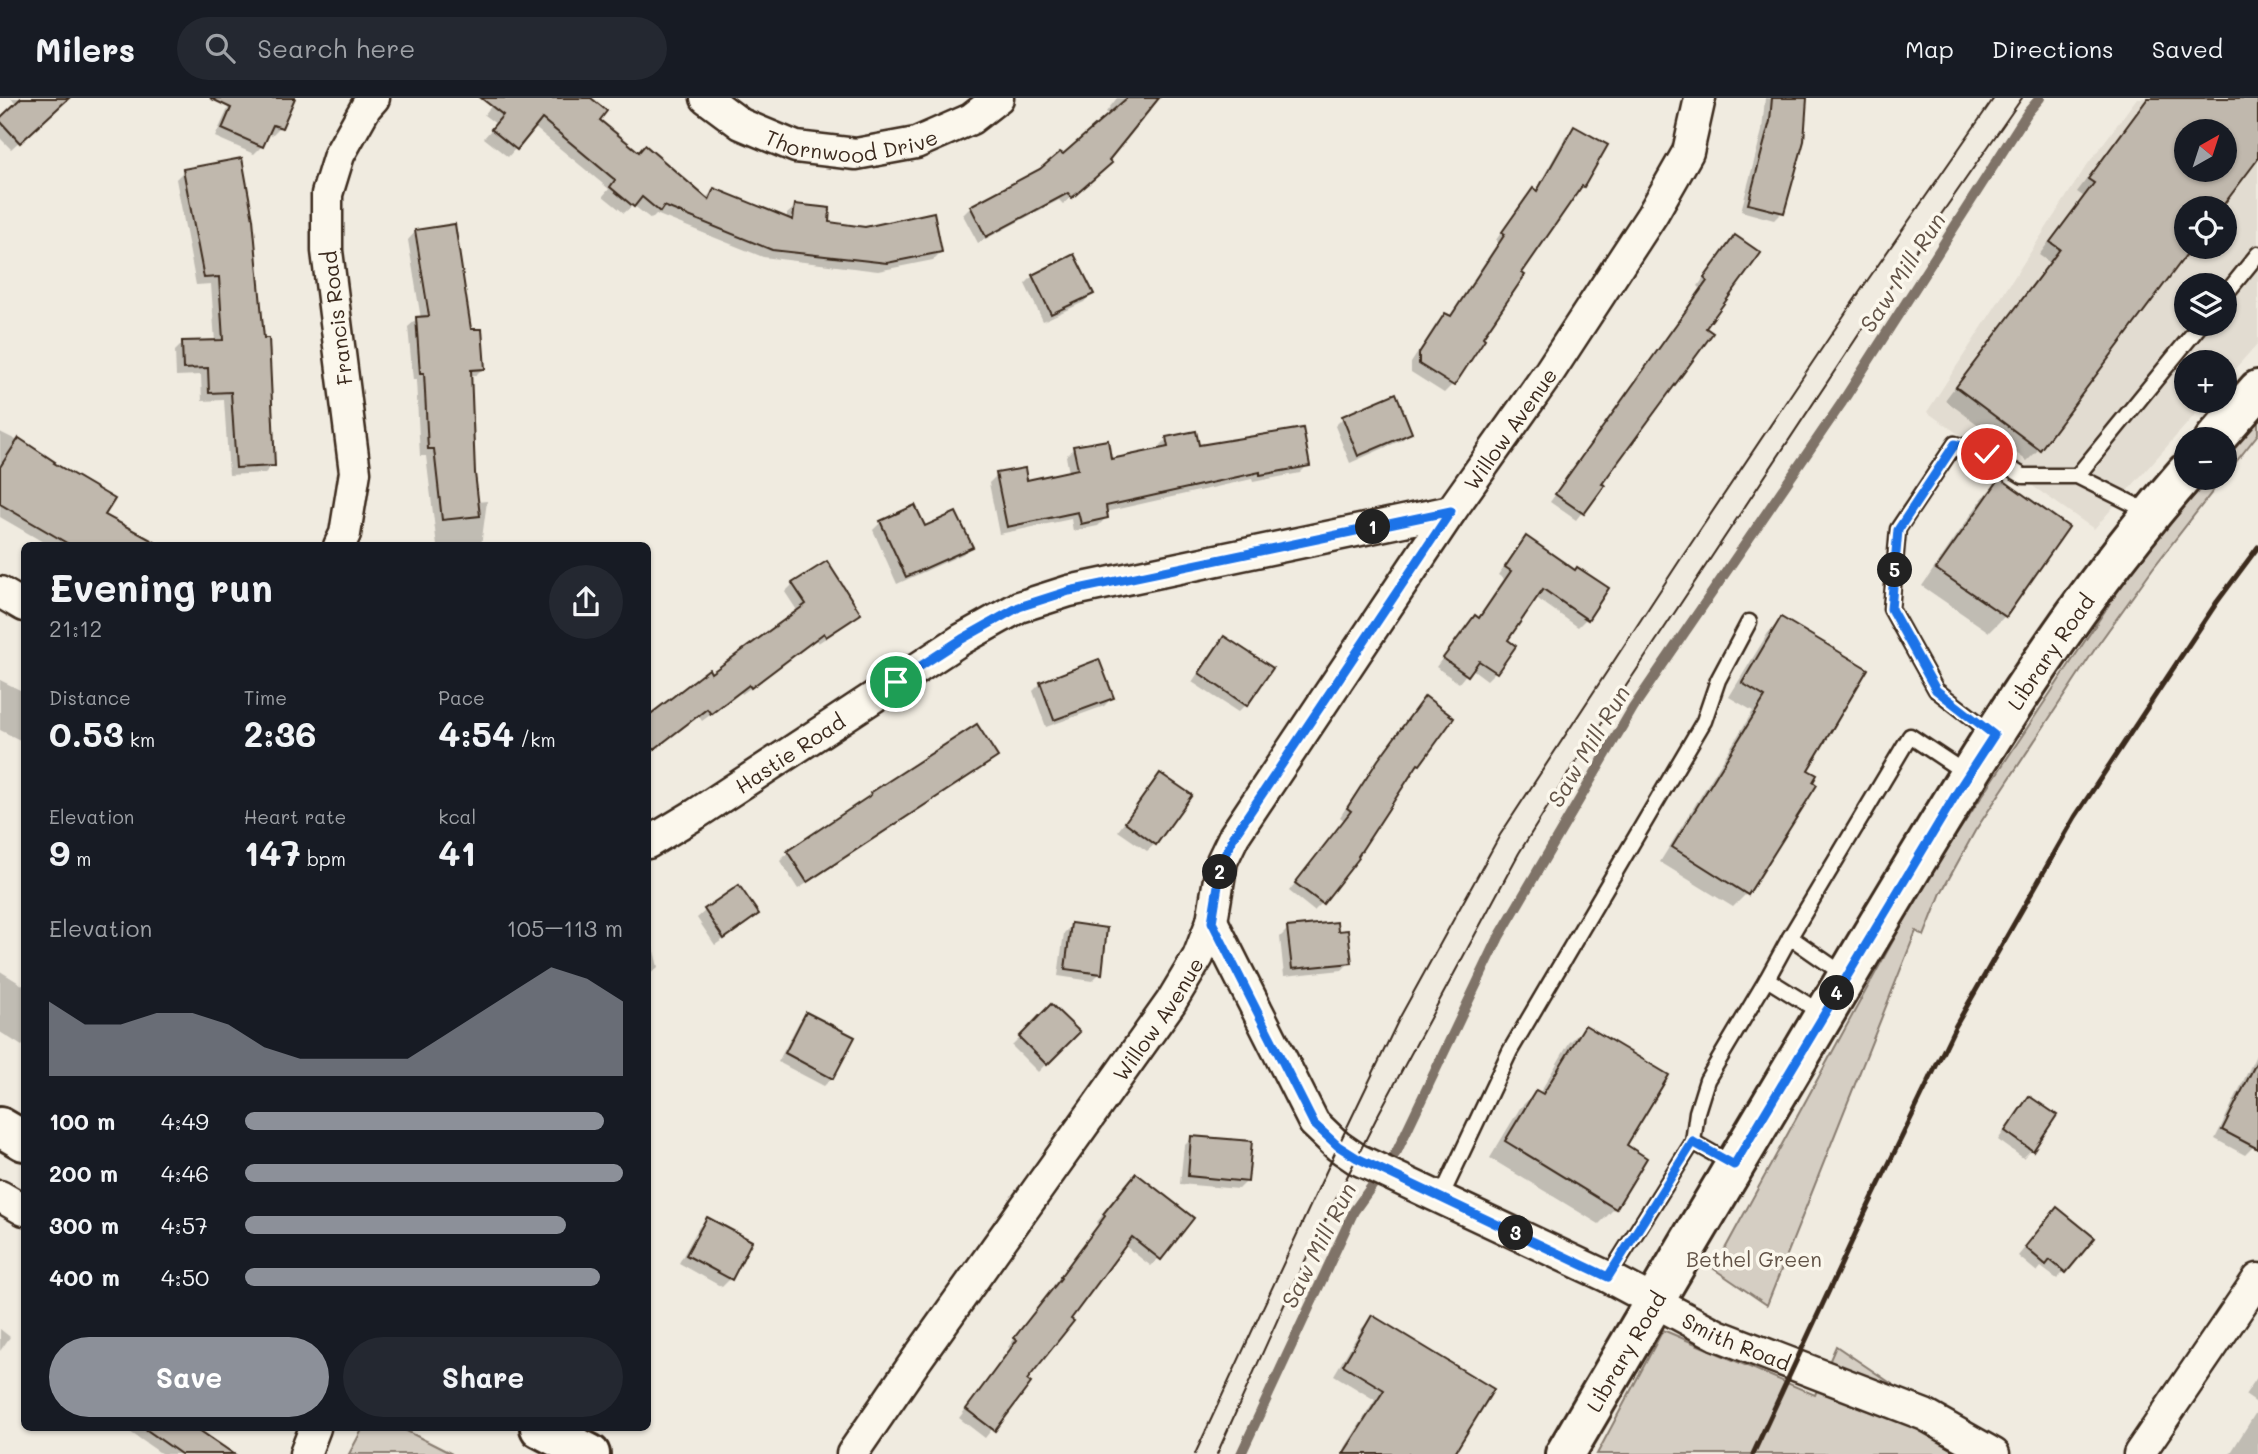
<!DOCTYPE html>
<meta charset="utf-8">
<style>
body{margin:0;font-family:Mali,sans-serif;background:#242831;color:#f1f3f6;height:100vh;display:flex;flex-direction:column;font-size:26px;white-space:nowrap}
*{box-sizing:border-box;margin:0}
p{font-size:23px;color:#9ea1a6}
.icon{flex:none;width:38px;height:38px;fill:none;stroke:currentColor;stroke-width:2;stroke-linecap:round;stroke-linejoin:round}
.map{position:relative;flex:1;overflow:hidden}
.sheet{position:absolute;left:21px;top:444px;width:630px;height:889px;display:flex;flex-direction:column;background:#171b24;border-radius:10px;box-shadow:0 2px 5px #0004}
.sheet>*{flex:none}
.needle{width:46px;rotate:39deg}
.buttons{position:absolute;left:2174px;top:21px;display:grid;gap:14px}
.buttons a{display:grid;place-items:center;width:63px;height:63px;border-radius:50%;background:#171b24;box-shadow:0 2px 5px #0004;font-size:35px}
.pin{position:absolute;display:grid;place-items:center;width:60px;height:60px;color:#fff;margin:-30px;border:4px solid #fff;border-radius:50%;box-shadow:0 2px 7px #0007}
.km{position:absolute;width:35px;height:35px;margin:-18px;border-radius:50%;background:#222;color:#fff;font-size:19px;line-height:35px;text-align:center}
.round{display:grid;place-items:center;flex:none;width:74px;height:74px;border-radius:37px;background:#242831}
.head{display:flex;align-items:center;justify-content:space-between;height:119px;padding:0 28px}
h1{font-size:38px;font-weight:800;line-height:52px}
.metrics{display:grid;grid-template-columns:repeat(3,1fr);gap:10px;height:119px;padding:7px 28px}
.metrics div{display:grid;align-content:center}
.metrics b{font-size:35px;font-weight:800}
.metrics small{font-size:19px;font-weight:400}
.metrics p{font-size:19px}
.chart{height:196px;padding:14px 28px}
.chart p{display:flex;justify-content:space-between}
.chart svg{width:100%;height:126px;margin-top:7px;fill:#8c9099;opacity:.7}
.action{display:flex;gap:14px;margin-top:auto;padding:14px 28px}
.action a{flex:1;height:80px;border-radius:42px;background:#8c9099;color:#fff;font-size:28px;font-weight:800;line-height:80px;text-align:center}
.action a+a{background:#242831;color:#f1f3f6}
ul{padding:0 28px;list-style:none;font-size:23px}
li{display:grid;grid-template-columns:112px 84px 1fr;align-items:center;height:52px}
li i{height:18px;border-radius:9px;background:#8c9099}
header{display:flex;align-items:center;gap:42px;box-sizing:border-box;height:98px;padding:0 35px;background:#171b24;border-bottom:2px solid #363941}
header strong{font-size:33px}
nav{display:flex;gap:38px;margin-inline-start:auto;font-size:24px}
.search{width:490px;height:63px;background:#242831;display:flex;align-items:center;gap:18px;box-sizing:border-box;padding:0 24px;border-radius:38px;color:#9ea1a6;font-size:26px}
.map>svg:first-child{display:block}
.built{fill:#e2dcd1;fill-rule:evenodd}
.green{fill:#d5cec3;stroke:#887c70;stroke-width:2}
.shadow{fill:#0003;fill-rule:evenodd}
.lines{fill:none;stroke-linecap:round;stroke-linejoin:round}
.stream{stroke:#7f7367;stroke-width:10}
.building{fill:#c0b8ad;stroke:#3b2a1e;stroke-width:2;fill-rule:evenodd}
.service-casing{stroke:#3b2a1e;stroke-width:19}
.minor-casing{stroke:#3b2a1e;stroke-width:35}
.primary-casing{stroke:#3b2a1e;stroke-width:44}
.service{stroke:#fbf7ec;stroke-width:14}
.minor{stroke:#fbf7ec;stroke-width:30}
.primary{stroke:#fbf7ec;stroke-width:38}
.tram{stroke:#3b2a1e;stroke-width:2}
.rail{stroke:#3b2a1e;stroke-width:5}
.route-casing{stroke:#fff;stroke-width:14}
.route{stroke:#1a73e8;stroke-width:9}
.labels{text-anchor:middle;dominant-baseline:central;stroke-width:7;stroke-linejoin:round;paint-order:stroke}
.street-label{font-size:21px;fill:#3b2a1e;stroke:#fbf7ec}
.park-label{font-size:21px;fill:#625347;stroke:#fbf7ec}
.water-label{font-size:23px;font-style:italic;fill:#635448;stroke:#fbf7ec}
</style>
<header>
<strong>Milers</strong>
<div class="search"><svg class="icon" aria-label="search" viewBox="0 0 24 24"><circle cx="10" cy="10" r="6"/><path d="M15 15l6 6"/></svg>Search here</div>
<nav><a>Map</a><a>Directions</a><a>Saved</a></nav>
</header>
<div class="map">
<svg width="2258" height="1356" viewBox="0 0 2258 1356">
<rect width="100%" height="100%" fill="#f0ebe0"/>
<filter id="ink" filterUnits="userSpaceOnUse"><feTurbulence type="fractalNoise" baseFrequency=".0143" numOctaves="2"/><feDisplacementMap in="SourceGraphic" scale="14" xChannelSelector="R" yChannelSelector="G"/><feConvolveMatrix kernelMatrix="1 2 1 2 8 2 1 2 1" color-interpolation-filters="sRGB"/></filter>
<g filter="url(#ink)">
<path class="built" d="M2137,0H2258V245L2224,283V264H2186V303H2207L2094,431L1927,314L2085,70ZM2186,33H2224V72H2186ZM2186,110H2224V149H2186ZM2186,187H2224V226H2186Z"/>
<g class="green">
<path d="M2258,321V336L2224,379V362Z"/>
<path d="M2209,380H2223L2153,470L2097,548L1975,733L1941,795L1924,838L1916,833L1767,1207L1714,1171L1925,784L2136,466Z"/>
<path d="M1663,1232L1815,1297L1836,1248L1995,1356H1597Z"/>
<path d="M363,1330H401L452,1356H349Z"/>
</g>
<g class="shadow">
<path d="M11,0H67L11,51L0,40V22L17,6Z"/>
<path d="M233,0H284L280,29L272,37L267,35L262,48L254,56L215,39Z"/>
<path d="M498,0H588L597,22L639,56L705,101L714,92L787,122V116L796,108L827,126L865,130L941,154L933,162L878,173L763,159L656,116L651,121L633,107L624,115L603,98L609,91L534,29L508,59L484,40L496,26L484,17Z"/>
<path d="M1117,0H1157L1107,62L1102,73L1063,106L1059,102L978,145L963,117L971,109L1063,59L1110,18L1106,14Z"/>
<path d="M1765,0H1806L1782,114L1774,122L1741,113L1762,33Z"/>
<path d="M2147,0H2253L2258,4V58L2219,110H2186V149H2190L2039,351L2027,363L1945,302L2049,164L2039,157L2083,98L2077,94ZM2186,33H2224V72H2186Z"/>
<path d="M1574,30L1583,88L1574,97L1520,176L1481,240L1483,241L1452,287L1444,295L1411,274V265L1437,225L1445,217L1449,219L1498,144L1496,142L1525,100L1533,92L1535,94L1566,38Z"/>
<path d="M184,73L252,121L273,367L265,375L229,377L224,302L202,303L201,277L176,278L175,253L183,245L215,244L211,186L196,187L176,81Z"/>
<path d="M416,133L469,233L483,270L475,278H470L474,375L477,404L487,403L481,448H437L426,358H420L416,282H413L408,229L417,221H421L408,142ZM415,138H418L432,227H429Z"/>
<path d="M1729,146L1704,230L1600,386L1602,388L1576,422L1550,404L1701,191L1698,188Z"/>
<path d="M1033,178L1091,196L1084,204L1043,223L1025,186Z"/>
<path d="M1395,297L1410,334L1402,342L1350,365L1335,328L1343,320Z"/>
<path d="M0,334L18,343L103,418L161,448H50L0,419Z"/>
<path d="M1167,341L1197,349L1308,367L1300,375L1253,384L1252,381L1105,414L1106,420L1098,428L1073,433L1071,421L999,436L989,385L997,377L1026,384L1069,375L1066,358L1074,350L1110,363L1159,353V349Z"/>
<path d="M2000,382L2067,429L2005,518L1989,534L1922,488L1984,398Z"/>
<path d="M881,424L924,430L971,448L963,456L897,486L873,432Z"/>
<path d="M1526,441L1586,521L1578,529L1535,499L1506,542L1514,548L1495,574L1487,582L1471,570L1459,585L1436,569L1467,527L1475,519L1477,521L1504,481L1498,477L1518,448Z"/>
<path d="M793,486L858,516L851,524L818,545L816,542L742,596L741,594L702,623L698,617L648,656V620L709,574L711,577L798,514L785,494Z"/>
<path d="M1781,521L1806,672L1747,795L1733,809L1660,764L1753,613L1729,599L1768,535Z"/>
<path d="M1224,540L1246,606L1238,614L1192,584L1216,548Z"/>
<path d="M0,582L24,594V644L0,632Z"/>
<path d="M1041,585L1112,600L1104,608L1046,629L1033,593Z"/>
<path d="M1425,601L1419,666L1411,673L1322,805L1314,813L1289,793L1344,722L1340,719L1371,672Z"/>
<path d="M996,658L988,666L798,791L780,763L788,755L863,705Z"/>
<path d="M1160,677L1155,746L1147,753L1118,733Z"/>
<path d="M739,789L757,816L749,824L715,847L697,820L705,813Z"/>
<path d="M1072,827L1100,875L1092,883L1058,878L1064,835Z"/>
<path d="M1288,831L1350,864L1342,872L1284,878L1280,839Z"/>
<path d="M649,833L658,869L648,878V834Z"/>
<path d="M0,873L24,888V946L22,948L0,934Z"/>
<path d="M1051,909L1077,934L1038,974L1012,948Z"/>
<path d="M806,916L832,980L824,988L778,964L799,924Z"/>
<path d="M1585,929L1624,1047L1615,1110L1599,1126L1490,1060L1520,1010L1536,994L1539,996L1569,945Z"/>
<path d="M2258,953V1039L2253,1049L2245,1057L2215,1041Z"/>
<path d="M2029,1000L2031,1052L2023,1060L1998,1042L2021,1008Z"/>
<path d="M1192,1040L1247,1083L1239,1091L1180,1086L1184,1048Z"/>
<path d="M1136,1077L1159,1160L1151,1168L1124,1147L1025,1283L1028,1285L985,1340L959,1320L1011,1251L1008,1249L1055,1189L1053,1188L1098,1127L1096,1125Z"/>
<path d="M2049,1120L2065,1173L2057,1181L2041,1169L2037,1174L2018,1158Z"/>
<path d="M707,1121L730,1181L722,1189L679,1165L699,1129Z"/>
<path d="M1372,1220L1446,1356H1341L1375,1302L1334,1277L1362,1230Z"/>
<path d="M0,1231L10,1239L0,1253Z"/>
<path d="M2258,1278V1306L2245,1297Z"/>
<path d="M2258,1311V1356H2230Z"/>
<path d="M132,1330H201L198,1334L200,1356H162L130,1334Z"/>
</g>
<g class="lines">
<path class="stream" d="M1241,1356L1354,1113L1397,1053L1499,839L1633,610L1841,306L2028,14L2040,0"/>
</g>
<g class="building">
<path d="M21,0H69L20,45L0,23V20Z"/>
<path d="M210,0H295L282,30L273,27L263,49L222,31L231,10Z"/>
<path d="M481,0H591L607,13L600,22L639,54L645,47L709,102L714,90L793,122L795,106L830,110L829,124L865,129L934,114L942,154L887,165L772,152L664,108L660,114L642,99L634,109L610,89L615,82L542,21L517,52L491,31L503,17Z"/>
<path d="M1127,0H1159L1109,62L1112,65L1072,100L1068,95L986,139L970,108L1040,71L1060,54L1063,56Z"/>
<path d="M1772,0H1807L1804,43L1784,115L1748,106L1770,23Z"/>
<path d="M2148,0H2258V61L2221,110H2186V149H2192L2040,352L1956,289L2060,151L2050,144L2094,85L2088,81ZM2186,33H2224V72H2186Z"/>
<path d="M1574,28L1608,47L1584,89L1582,88L1522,175L1525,177L1483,239L1485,241L1454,288L1419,266V255L1445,215L1451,218L1505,136L1502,134L1533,90L1537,93Z"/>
<path d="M242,60L253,121L264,240H269L275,368L236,370L231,294L209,295L208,270L183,271L182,243L223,242L219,179L204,180L183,71Z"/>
<path d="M455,126L471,231H482L485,271L471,272L475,375L480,418L442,422L434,351H428L424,275H420L416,219L429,218L415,132Z"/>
<path d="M1735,137L1761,155L1706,230L1713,235L1602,386L1605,387L1584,416L1555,396L1707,183L1704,180Z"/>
<path d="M1074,156L1094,196L1051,216L1032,177Z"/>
<path d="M1396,295L1412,335L1358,358L1342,318Z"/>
<path d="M1303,330L1310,368L1260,377V374L1106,408L1108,420L1081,426L1078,414L1007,429L996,375L1025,370L1027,382L1078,371L1073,348L1108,342L1111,361L1168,349L1166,339L1196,333L1199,347Z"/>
<path d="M19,340L55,364L54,365L115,401L105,417L162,448H72L0,406V369Z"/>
<path d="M2000,380L2069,429L2006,519L1936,471Z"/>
<path d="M915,407L925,428L956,414L973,449L906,479L880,423Z"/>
<path d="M1526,438L1575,472L1577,469L1609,490L1588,522L1543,491L1508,542L1516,548L1497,575L1479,563L1468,578L1443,560L1475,517L1479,520L1511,473L1505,469Z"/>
<path d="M827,463L861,516L826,539L824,535L751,590L749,587L711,616L707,611L648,656V618L709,571L711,575L806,506L792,485Z"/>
<path d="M1781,519L1868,571L1808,672L1817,677L1813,684L1817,687L1748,797L1672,749L1765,599L1742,585Z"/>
<path d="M1224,538L1273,570L1247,608L1199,575Z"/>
<path d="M1099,561L1114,600L1054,622L1040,584Z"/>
<path d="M1425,598L1454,620L1420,667L1418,666L1358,758L1359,760L1323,806L1295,785L1351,713L1347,710L1378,662Z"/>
<path d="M977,626L998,659L807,784L787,753L871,697L870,695Z"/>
<path d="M1160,675L1192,697L1156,747L1125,724Z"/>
<path d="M739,787L759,816L724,841L704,811Z"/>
<path d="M1337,824L1338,833L1348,832L1352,865L1292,871L1287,829Z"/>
<path d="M1071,825L1107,830L1102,876L1065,871Z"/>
<path d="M1051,906L1080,934L1047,967L1019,939Z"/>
<path d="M806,914L855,939L833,981L785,955Z"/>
<path d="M1585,927L1669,977L1627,1047L1647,1060L1616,1111L1505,1043L1536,992L1543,996Z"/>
<path d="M2258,961V1051L2222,1032Z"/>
<path d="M2029,998L2057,1017L2033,1053L2005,1033Z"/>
<path d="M1191,1038L1252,1043L1248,1084L1188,1078Z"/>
<path d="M1136,1075L1194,1120L1161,1162L1132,1139L1071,1221L1074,1223L1027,1282L1031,1285L995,1333L966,1311L1017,1242L1014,1240L1061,1180L1060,1179L1105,1118L1103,1116Z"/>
<path d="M2057,1109L2095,1140L2066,1175L2050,1162L2046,1167L2025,1149Z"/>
<path d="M707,1119L752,1143L732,1182L686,1157Z"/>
<path d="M1372,1217L1494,1291L1454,1356H1343L1384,1292L1343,1267Z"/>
<path d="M144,1330H196L234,1356H181Z"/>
</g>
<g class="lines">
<defs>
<g id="service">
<path d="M2224,198L2258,156"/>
<path d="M2077,378L2201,226"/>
<path d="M1993,636L1936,592L1891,511L1898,431L1955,346L1987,356L2023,378H2077L2151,415"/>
<path d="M1846,878L1790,839L1910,638L1967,676"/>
<path d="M1767,881L1790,839"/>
<path d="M1693,1044L1697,1014L1707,982L1767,881L1823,916"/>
<path d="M1441,1099L1510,953L1704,623L1718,582L1749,524"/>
<path d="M1608,1179L1693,1044L1732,1066"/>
</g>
<g id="minor">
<path id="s1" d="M706,0L741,26L796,49L856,56L916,45L971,21L998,0"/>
<path d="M339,448L345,436L355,374L327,153V96L339,57L366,9L374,0"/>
<path d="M0,494L24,508"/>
<path id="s2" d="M648,745L696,716L962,541L1019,509L1069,493L1451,413"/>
<path id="s3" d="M1212,823L1314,1025L1338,1048L1357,1061L1608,1179L1717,1237L1925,1317L1994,1356"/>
<path d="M0,1098L24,1112"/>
<path d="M305,1356L315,1330"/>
<path id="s4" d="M852,1356L917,1261L1171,904L1198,859L1212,823L1222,763L1234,738L1451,413L1550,273L1652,117L1688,54L1700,0"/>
<path d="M2139,1356L2258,1181"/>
</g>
<g id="primary">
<path d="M2215,341L2258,292"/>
<path d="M0,1029L24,1043"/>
<path d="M540,1330L590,1356"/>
<path id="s5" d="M1565,1356C1664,1186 1764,1017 1865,848C1963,684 2060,519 2186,375"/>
</g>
</defs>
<use href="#service" class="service-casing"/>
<use href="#minor" class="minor-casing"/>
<use href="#primary" class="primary-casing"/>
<use href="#service" class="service"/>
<use href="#minor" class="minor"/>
<use href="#primary" class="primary"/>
<g class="tram">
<path d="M1195,1356L1338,1048L1400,919L1500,737L1680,462L1867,183L1994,0"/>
<path d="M1217,1356L1294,1185L1379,1015L1519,755L1573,668L1885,197L2022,0"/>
</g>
<path class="rail" d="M1753,1356L1865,1115L1955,929L2075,719L2217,504L2258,449"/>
</g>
</g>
<g class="lines" filter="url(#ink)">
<defs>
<path id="route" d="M896,584L962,541L1019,509L1069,493L1451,413L1234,738L1222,763L1212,824L1314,1026L1338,1048L1357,1060L1608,1179L1693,1044L1734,1067L1961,688L1994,637L1936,592L1891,511L1898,432L1955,346L1987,356"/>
</defs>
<use href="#route" class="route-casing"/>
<use href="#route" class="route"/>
</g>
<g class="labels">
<g class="street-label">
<text stroke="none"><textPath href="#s1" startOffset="159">Thornwood Drive</textPath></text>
<text transform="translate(336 220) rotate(-97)">Francis Road</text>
<text stroke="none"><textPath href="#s4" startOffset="1225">Willow Avenue</textPath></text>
<text stroke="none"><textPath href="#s5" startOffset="938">Library Road</textPath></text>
<text stroke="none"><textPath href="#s2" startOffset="168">Hastie Road</textPath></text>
<text stroke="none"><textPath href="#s4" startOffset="532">Willow Avenue</textPath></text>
<text stroke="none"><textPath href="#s3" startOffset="704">Smith Road</textPath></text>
<text stroke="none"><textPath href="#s5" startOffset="119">Library Road</textPath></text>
</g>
<g class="park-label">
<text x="1754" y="1160">Bethel Green</text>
</g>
<g class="water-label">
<text transform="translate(1902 174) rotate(-57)">Saw Mill Run</text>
<text transform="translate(1588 648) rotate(-59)">Saw Mill Run</text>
<text transform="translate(1318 1147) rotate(-63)">Saw Mill Run</text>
</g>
</g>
</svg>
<div class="buttons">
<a><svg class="needle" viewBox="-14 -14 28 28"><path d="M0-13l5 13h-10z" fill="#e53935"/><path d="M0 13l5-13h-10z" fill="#9ea1a6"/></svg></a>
<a><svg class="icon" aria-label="locate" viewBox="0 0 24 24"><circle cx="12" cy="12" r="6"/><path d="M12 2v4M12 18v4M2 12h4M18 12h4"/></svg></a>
<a><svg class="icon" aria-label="layers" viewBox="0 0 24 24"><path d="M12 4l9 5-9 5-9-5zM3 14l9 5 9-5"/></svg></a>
<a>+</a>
<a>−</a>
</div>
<div class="pin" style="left:896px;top:584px;background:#1e9e55"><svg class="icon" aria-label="arrive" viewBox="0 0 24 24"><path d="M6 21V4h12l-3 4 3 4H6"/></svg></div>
<div class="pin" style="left:1987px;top:356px;background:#d93025"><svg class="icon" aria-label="check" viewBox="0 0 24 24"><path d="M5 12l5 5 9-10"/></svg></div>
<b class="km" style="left:1373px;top:429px">1</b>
<b class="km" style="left:1220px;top:774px">2</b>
<b class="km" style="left:1516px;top:1135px">3</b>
<b class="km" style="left:1837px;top:895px">4</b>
<b class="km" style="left:1895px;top:472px">5</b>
<section class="sheet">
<div class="head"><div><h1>Evening run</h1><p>21:12</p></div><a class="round"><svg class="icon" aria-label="share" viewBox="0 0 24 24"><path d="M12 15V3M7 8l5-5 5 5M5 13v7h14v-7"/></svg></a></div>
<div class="metrics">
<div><p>Distance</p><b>0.53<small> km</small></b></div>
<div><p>Time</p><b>2:36</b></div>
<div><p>Pace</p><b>4:54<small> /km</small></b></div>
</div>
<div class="metrics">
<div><p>Elevation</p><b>9<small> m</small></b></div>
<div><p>Heart rate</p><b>147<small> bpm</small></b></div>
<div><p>kcal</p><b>41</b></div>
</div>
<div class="chart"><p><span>Elevation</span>105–113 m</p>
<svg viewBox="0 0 160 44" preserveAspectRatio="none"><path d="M0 44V18L10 26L20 26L30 22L40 22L50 26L60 34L70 38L80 38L90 38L100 38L110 30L120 22L130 14L140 6L150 10L160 18V44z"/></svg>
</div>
<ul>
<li><b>100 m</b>4:49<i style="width:95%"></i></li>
<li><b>200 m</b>4:46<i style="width:100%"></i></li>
<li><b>300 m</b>4:57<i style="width:85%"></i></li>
<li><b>400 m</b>4:50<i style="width:94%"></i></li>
</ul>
<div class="action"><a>Save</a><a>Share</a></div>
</section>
</div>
